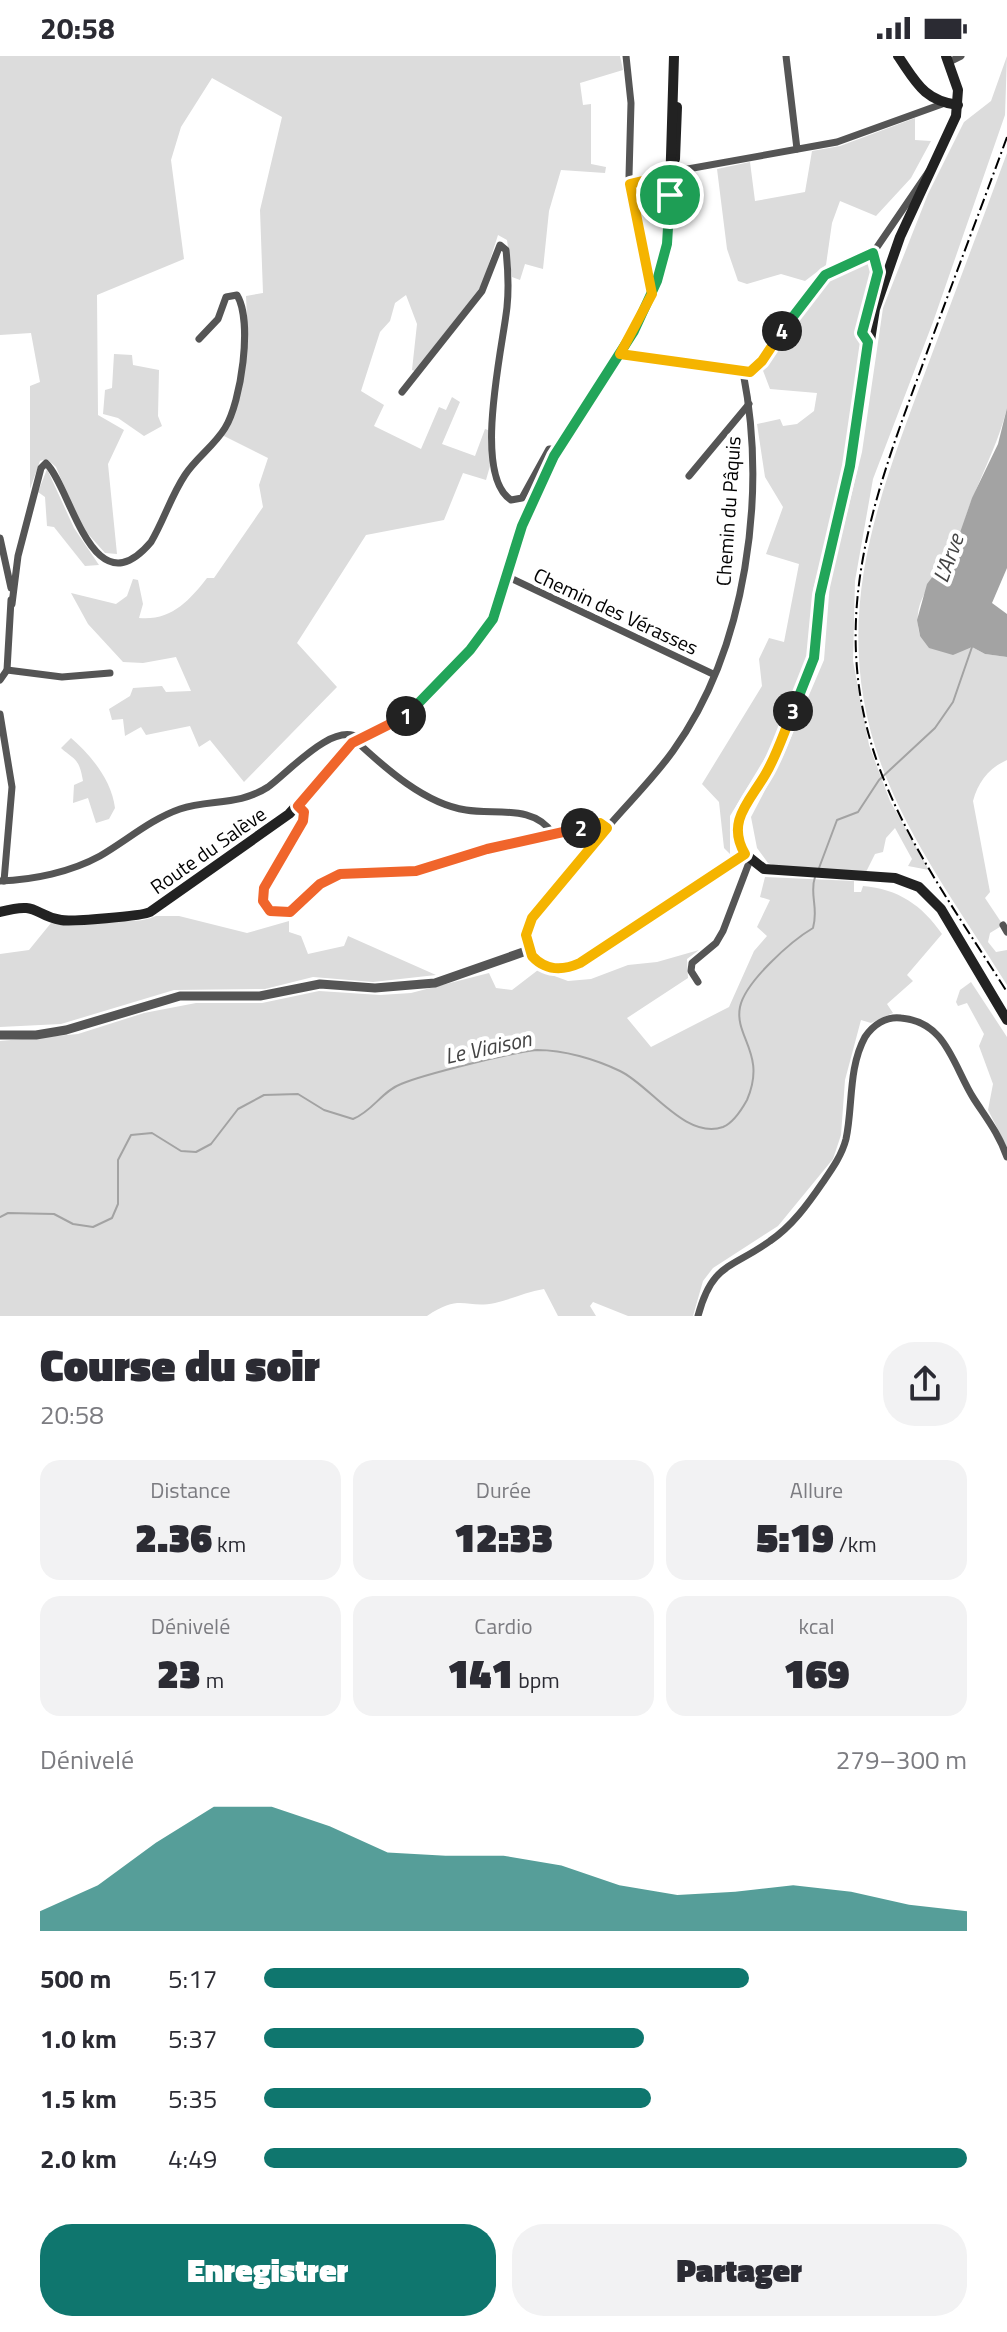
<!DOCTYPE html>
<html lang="fr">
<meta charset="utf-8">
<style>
body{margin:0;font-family:"Titillium Web",sans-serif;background:#f2f2f3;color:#2b2b33;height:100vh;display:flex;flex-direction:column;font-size:30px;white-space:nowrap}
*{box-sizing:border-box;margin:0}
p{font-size:26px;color:#7c7c81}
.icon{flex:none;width:44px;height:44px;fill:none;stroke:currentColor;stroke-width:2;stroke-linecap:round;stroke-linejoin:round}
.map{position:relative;height:1260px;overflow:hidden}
.sheet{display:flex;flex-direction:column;background:#fff;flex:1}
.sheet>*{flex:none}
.pin{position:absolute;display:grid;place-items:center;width:68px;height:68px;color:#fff;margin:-34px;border:4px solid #fff;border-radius:50%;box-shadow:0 2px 8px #0007}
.km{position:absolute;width:40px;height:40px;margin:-20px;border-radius:50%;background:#222;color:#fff;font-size:22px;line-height:40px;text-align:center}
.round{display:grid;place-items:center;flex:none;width:84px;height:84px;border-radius:32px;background:#f2f2f3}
.overview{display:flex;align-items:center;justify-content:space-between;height:136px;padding:0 40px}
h1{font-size:44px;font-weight:800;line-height:60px}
.figures{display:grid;grid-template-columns:repeat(3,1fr);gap:12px;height:136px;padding:8px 40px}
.figures div{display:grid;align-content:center;border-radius:20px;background:#f2f2f3;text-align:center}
.figures b{font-size:40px;font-weight:800}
.figures small{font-size:22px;font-weight:400}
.figures p{font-size:22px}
.chart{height:224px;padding:16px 40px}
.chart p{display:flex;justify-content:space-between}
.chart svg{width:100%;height:144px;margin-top:8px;fill:#0f766e;opacity:.7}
.action{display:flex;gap:16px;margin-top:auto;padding:16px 40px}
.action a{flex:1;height:92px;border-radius:32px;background:#0f766e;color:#fff;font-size:32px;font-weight:800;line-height:92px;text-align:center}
.action a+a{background:#f2f2f3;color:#2b2b33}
ul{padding:0 40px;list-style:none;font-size:26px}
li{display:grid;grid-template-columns:128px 96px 1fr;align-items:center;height:60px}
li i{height:20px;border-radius:10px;background:#0f766e}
.status{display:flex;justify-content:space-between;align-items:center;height:56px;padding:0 40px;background:#fff;direction:ltr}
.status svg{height:22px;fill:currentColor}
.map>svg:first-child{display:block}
.green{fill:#dcdcdc}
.water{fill:#a3a3a3}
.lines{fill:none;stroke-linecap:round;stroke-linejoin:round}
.stream{stroke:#a3a3a3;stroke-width:2}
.minor{stroke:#555;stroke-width:7}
.tertiary{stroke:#555;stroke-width:9}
.secondary{stroke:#222;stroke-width:10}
.rail{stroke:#000;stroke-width:2;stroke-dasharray:12 4 2 4;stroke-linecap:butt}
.split-1-casing{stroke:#fff;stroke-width:16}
.split-2-casing{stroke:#fff;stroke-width:16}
.split-3-casing{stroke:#fff;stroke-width:16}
.split-4-casing{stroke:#fff;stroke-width:16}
.split-5-casing{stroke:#fff;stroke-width:16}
.split-1{stroke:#22a559;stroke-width:10}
.split-2{stroke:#f0652b;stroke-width:10}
.split-3{stroke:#f5b400;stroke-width:10}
.split-4{stroke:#22a559;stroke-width:10}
.split-5{stroke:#f5b400;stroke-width:10}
.labels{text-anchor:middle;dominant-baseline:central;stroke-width:8;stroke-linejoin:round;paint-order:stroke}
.street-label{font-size:20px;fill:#000;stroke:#fff}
.water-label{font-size:22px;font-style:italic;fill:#444;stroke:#fff}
</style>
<div class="status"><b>20:58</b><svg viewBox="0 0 49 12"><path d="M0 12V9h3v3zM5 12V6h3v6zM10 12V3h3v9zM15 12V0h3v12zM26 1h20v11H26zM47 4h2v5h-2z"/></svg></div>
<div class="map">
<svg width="1007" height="1260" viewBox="0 0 1007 1260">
<rect width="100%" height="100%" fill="#fff"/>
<g class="green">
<path d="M0,0H620L623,14L580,27L583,49L591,48V108L606,111L605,117L561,114L549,155L543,213L525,208L520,224L512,221L507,184L498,179L482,229L415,315L412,314L417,268L406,239L395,247L390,265L380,276L361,335L384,349L374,370L421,393L439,351L446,354L452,341L460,346L442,388L475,400L485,373L488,374L490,410L486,424L463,417L444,464L366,479L297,587L337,631L244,726L210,684L199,691L190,670L146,679L141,671L125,680L123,663L112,664L109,653L130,640L133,632L162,630L166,636L191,635L176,601L143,607L123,606L88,568L71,537L116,548L127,540L133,523L138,524L143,548L139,562C171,565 189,545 207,522H214L263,451L259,429L268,402L224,380C246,333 249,291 246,240L263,237L260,154L282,61L212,22L181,71L171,104L184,203L97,239L98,359L124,374L108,408L117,498L105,497L81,470L56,411L47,403L40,405L30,433V330L40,326L31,277L0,279Z"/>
<path d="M1007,0L1005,59L933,266L873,423L855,525L853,605L869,689L890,745L929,814L908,810L912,803L895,772L886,782L883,796L875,798L866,816L778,811L768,807L757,792L751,761L783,700L824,604L830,526L862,396L883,252L928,138L964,66L991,45Z"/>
<path d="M915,62V84L931,85L911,122L876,160L840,145L832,167L826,209L805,225L781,218L747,228L738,225L727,193L717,113L750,106L755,145L805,136L812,95L840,90Z"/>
<path d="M1007,97V352C999,384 986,409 974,439C966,456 963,475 955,492C940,523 909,539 920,580L958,594L972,591L985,598L1007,601V704C989,712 978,726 973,745L990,836L985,842L1003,869L990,877L988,886L996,896L1007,894V929C963,858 910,787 881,708C829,564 876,448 926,314C953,242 980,170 1007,97Z"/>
<path d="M868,207L873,215L858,278L861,292L849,374L833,459L813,534L809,599L768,697L730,760V798L724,792L719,746L702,728L762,630L759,603L769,582L784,586L799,508L766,498L783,451L765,421L757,368L780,363L783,370L797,368L814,355L817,337L770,333L762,312L805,248L832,219Z"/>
<path d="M114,298L132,299L133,309L159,314L158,360L162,370L144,380L118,362L103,358L105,334L112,332Z"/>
<path d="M47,413L74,472L99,509L85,510L54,471L47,470L45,441L38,436Z"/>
<path d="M71,682C91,699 112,725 115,752L109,763L96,767L88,742L73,747L74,729L83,725C79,701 74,704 61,692Z"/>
<path d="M765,821L854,825V836H861L863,830C898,833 922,849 942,878L907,919L913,925L887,948L893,957L871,967L861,964L845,1024L841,1079L833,1103L778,1170L713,1212L703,1225L693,1260H628L593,1246L590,1250L596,1260H558L544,1233C526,1236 512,1243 495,1247C465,1253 461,1237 427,1260H0V985L78,978L144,957L196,947H262L319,935L380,939L411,937L489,917L496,932L512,934L538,914L568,925L591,923L628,909L657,906L699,894L687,903L688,922L627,962L651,991L729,951L754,895L767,880L757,871L770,844L760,841Z"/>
<path d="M156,860H179L247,877L289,865V876L301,880L308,898L344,890L348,880L436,919L373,926L313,921L265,933L174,934L61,968L0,971V898L29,894L51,867C71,870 85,864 104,864C124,864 137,868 156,860Z"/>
<path d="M971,926L1007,981V1091L988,1054L993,1028L979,990L984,978L967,947L958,950L956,946L960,934Z"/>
</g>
<path class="water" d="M1007,352V512L992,547L1007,558V601L985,598L972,591L953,599L929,592L920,580L917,564L927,528L955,491L972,442L998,388Z"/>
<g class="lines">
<g class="stream">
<path d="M819,812L837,764L858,756L879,724L935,672L953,646L972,591"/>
<path d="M0,1161L8,1157L54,1158L73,1168L93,1171L112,1162L118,1148V1104L131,1079L152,1077L181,1095L196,1096L211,1088L238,1053L264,1039L298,1038L324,1054L353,1063C373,1055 382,1035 401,1028C422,1019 517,995 537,994C564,994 595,1003 620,1015C650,1029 685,1084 723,1071C733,1067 742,1053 747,1044C767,998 734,981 740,951C745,926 791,885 813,872C819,852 809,838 815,821"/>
</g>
<g class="minor">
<path d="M626,0L631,47L629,120L652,238"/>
<path d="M786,0L797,93"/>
<path d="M949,6L961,0"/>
<path d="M671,116L837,86L945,47"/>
<path d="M630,128L671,118"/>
<path d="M873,197L929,115"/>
<path d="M620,298L694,311L750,316L762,305L825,219L873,197L878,216L862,277L868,286"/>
<path d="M402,336L482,235L500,189L506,194C508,213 509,232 507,251C503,290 472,419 511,444L522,442L549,393H558"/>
<path d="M689,420L749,348"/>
<path d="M0,482L11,532"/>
<path d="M506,520L713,618"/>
<path d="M12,548L18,500L41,412L46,407C71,430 92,556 151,486C164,464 171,440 185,419C196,402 214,390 225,372C241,346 253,266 237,239L226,241L218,263L199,283"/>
<path d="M7,614L62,621L110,617"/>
<path d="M0,624L7,614L11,544"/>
<path d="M0,658L12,731L4,825"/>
<path d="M356,685C385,712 425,748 466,754C495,759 534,748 553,778"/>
<path d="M298,750L304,756L303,765L268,822L263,840L265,850L274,857L290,856L320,828L340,818L416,815L595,767L607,772"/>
<path d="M0,825C33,824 71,816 100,800C126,785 151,763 180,753C209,743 239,750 268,731C289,716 333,665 359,682"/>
<path d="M1003,869L1007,876"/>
<path d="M529,894L526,879L532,862C556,832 581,802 606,773C628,747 653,723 673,695C747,592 767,438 743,316"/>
<path d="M698,926L691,915L692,907L716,887L723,875L750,804"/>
<path d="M698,1260C712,1207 731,1213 770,1185C792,1170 808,1148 823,1126C832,1113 842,1099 846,1083C853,1051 848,1012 865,981C873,969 886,960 901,962C947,966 953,1010 974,1043C987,1063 999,1078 1007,1101"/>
</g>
<path class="tertiary" d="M0,979H36L66,974L180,940H260L320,928L375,932L435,927L529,894C540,915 561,916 580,907L745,798"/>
<g class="secondary">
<path d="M898,0C916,26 924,45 958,49"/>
<path d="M946,0L958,34L956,60L900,181L875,253L850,410L822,527L814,602L769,710L739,759L737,776L745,798L764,813L895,822L919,831L941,853L1007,964"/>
<path d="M675,103L677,51"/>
<path d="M0,856C40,845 32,859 61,864C70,866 143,860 150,856L289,758L356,685L409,658L490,568L524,464L554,400L634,275L662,212L669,167L674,0"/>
</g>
<path class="rail" d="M1007,81C979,158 949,235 921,313C871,448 827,568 879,711C909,792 962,864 1007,936"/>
</g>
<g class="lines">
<defs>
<path id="split-1" d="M406,660L470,594L493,563L522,470L554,400L634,275L657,225L667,188L670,139"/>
<path id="split-2" d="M406,660L352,687L298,750L304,756L303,765L264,832L263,845L270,855L290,856L320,828L340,818L416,815L487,793L581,772"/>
<path id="split-3" d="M581,772L600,767L607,772L532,862L526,879L532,900C546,915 562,915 580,907L745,798C726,766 749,746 765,719C777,699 784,676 793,655"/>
<path id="split-4" d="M782,275L825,219L873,197L878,216L862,277L868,286L850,410L820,539L814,602L793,655"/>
<path id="split-5" d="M670,139L671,118L630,128L652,238L620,298L750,316L762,305L782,275"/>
</defs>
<use href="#split-1" class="split-1-casing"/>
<use href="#split-2" class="split-2-casing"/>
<use href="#split-3" class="split-3-casing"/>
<use href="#split-4" class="split-4-casing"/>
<use href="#split-5" class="split-5-casing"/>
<use href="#split-1" class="split-1"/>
<use href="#split-2" class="split-2"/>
<use href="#split-3" class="split-3"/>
<use href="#split-4" class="split-4"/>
<use href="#split-5" class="split-5"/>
</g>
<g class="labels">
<g class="street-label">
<text transform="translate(728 455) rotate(-86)">Chemin du Pâquis</text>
<text transform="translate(616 555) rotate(25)">Chemin des Vérasses</text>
<text transform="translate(208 794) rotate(-35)">Route du Salève</text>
</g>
<g class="water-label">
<text transform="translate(948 502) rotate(-70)">L'Arve</text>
<text transform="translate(488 991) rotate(-12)">Le Viaison</text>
</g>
</g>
</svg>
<div class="pin" style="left:670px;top:139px;background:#1e9e55"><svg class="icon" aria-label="arrive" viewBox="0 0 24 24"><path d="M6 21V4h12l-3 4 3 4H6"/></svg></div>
<b class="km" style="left:406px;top:660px">1</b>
<b class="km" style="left:581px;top:772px">2</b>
<b class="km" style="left:793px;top:655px">3</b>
<b class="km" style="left:782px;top:275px">4</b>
</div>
<section class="sheet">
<div class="overview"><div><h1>Course du soir</h1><p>20:58</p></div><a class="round"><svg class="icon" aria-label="share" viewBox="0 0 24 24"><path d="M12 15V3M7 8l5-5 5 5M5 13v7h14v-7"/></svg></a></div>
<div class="figures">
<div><p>Distance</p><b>2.36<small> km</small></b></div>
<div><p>Durée</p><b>12:33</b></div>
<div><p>Allure</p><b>5:19<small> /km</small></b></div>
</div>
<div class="figures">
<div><p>Dénivelé</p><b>23<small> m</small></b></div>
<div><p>Cardio</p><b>141<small> bpm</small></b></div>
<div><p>kcal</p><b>169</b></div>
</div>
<div class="chart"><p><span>Dénivelé</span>279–300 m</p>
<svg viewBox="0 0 160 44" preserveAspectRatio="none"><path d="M0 44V38L10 30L20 17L30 6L40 6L50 12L60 20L70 21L80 21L90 24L100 30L110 33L120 32L130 30L140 32L150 36L160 38V44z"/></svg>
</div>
<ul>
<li><b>500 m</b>5:17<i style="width:69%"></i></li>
<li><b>1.0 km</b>5:37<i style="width:54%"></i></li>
<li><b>1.5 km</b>5:35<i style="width:55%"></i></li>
<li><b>2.0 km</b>4:49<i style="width:100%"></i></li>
</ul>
<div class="action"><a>Enregistrer</a><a>Partager</a></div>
</section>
